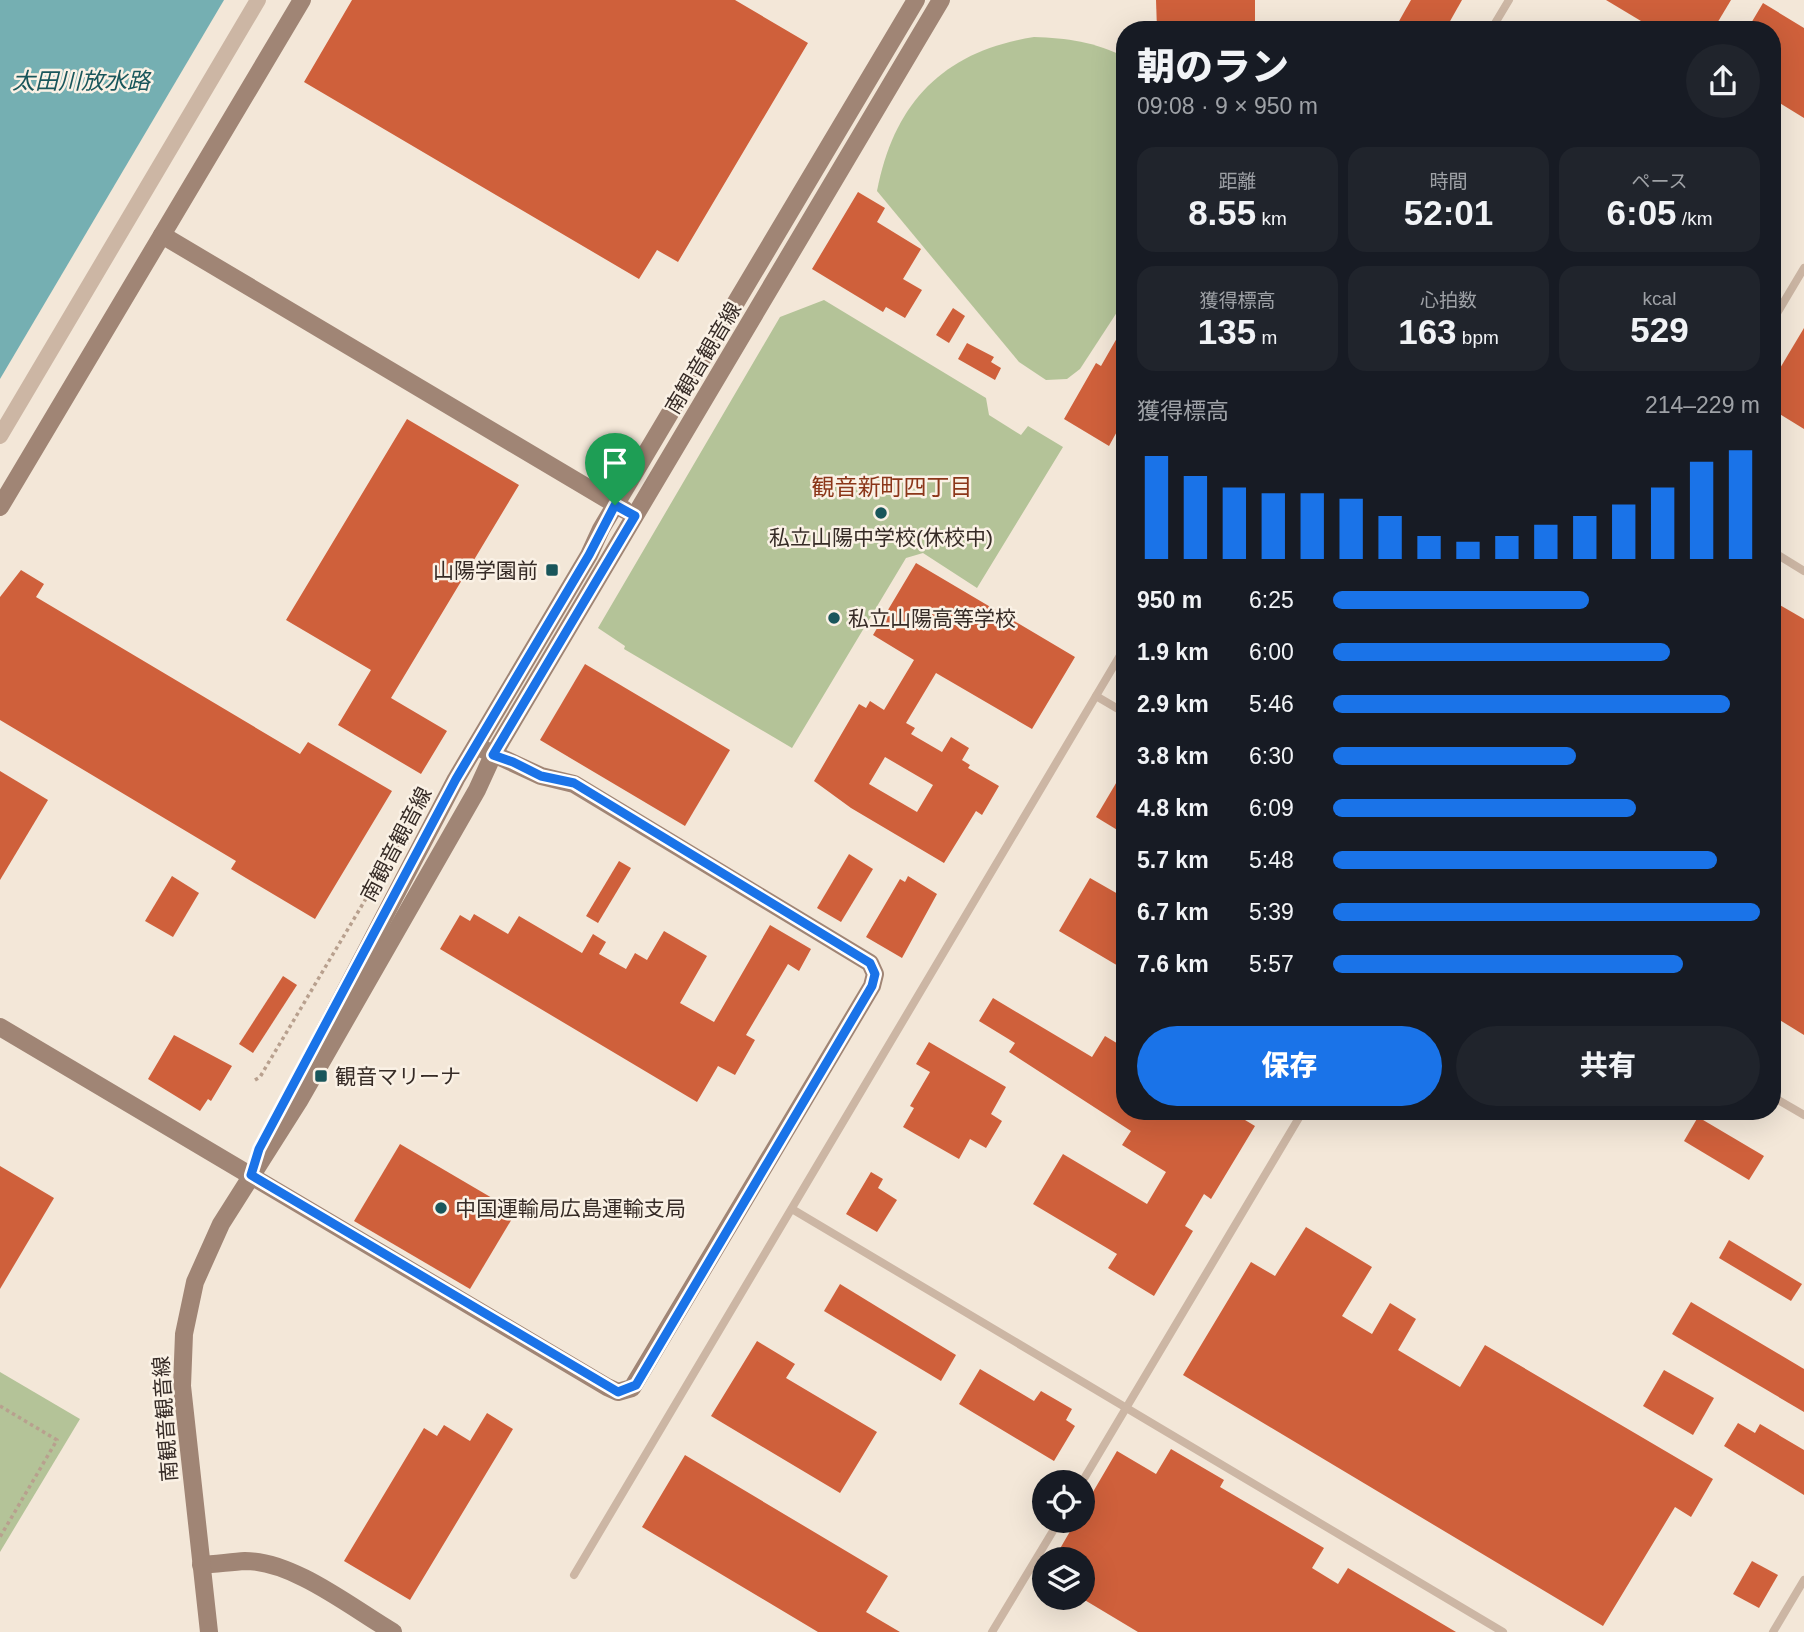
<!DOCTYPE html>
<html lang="ja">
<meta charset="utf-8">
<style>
body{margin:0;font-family:Helvetica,"Noto Sans JP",sans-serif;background:#20242c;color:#f1f3f6;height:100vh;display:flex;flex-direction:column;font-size:26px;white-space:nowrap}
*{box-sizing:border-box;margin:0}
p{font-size:23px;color:#9ea1a6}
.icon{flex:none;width:38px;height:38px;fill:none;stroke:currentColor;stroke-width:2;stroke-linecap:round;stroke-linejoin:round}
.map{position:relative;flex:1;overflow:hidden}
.sheet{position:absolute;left:1116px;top:21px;width:665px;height:1099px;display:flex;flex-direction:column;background:#171b24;border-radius:28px;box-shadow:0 7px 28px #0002}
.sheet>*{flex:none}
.buttons{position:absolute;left:1032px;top:1470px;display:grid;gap:14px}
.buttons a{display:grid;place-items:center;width:63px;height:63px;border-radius:50%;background:#171b24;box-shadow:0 7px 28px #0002;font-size:35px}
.pin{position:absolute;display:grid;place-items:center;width:60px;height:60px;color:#fff;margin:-72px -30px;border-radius:50% 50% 50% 0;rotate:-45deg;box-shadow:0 0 7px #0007}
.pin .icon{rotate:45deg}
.round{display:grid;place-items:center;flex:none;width:74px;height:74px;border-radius:37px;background:#20242c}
.overview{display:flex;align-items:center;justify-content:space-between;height:119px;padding:0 21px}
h1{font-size:38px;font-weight:800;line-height:52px}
.figures{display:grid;grid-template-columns:repeat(3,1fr);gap:10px;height:119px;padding:7px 21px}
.figures div{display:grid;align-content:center;border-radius:18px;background:#20242c;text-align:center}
.figures b{font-size:35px;font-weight:800}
.figures small{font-size:19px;font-weight:400}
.figures p{font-size:19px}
.chart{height:196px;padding:14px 21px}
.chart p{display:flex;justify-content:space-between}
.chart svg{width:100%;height:126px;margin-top:7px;stroke:#1a73e8;stroke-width:6}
.cta{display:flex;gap:14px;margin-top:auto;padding:14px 21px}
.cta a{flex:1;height:80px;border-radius:42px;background:#1a73e8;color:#fff;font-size:28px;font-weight:800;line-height:80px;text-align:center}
.cta a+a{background:#20242c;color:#f1f3f6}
ul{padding:0 21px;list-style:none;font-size:23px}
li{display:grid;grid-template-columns:112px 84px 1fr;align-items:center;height:52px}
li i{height:18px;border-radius:9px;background:#1a73e8}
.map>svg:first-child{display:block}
.green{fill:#b4c398}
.water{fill:#75afb2}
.building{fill:#cf603b;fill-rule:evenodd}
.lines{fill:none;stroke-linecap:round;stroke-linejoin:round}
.path{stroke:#b8a08e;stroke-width:3.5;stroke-dasharray:3.5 3.5;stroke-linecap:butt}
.lane{stroke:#ccb6a4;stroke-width:8}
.street{stroke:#ccb6a4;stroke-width:16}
.secondary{stroke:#a08575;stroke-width:18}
.route-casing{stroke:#fff;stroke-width:14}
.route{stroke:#1a73e8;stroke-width:9}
.poi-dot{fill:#19565b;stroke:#faf1e5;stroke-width:2.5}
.labels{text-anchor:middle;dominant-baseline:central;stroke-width:5;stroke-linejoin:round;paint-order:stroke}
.street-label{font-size:21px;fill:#362b26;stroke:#faf1e5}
.poi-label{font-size:21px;fill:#362b26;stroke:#faf1e5;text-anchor:start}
.water-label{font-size:23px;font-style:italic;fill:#19565b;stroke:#faf1e5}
.neighbourhood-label{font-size:23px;fill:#8b3619;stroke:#faf1e5}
</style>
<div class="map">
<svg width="1804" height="1632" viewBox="0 0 1804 1632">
<rect width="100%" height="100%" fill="#f3e7d8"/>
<g class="green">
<path d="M1034,37C1067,38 1095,42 1125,57V300L1080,369L1067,379L1046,380L1019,362L877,191C894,102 944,51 1034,37Z"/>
<path d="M824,300L986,398L989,415L1021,435L1028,426L1063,447L977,588L923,553L906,558L792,748L624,649L625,646L598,628L780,317Z"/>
<path d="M0,1372L80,1419L0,1552Z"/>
</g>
<path class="water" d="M0,0H224L0,379Z"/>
<g class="building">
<path d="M352,0H735L808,43L678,262L657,250L639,279L304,82Z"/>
<path d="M1156,0H1255V28L1157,29Z"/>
<path d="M1411,0H1462L1445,30H1394Z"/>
<path d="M1606,0H1731L1713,30H1656Z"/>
<path d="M1763,3L1804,28V118L1773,99V30H1747Z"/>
<path d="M858,192L885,208L877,222L921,249L903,279L922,290L905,318L886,307L883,312L812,269Z"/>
<path d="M953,308L965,316L949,343L936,335Z"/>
<path d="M1125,324V417L1109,446L1064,419L1096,363L1101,366Z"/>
<path d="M1804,328V429L1773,410V380Z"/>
<path d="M967,343L994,357L991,362L1001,368L995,380L958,359Z"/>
<path d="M407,419L519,485L391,698L447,731L421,774L338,725L371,670L286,620Z"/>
<path d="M916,563L1075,657L1032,729L936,673L906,723L915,728L911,734L942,752L951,737L969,748L962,760L970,765L968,768L999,786L982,815L976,811L944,863L851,808L814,781L859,704L866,708L870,701L884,710L914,660L873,635ZM885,757L933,785L917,812L869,784Z"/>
<path d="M21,570L44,584L36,597L300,754L308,742L392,791L315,919L231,869L236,861L0,720V597Z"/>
<path d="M1773,601L1804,619V1035L1773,1016Z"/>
<path d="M585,664L730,750L685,826L540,740Z"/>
<path d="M1125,768V821L1119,831L1096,817Z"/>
<path d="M0,771L48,800L0,880Z"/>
<path d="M849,854L873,869L841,922L817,908Z"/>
<path d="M619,861L631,868L598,923L586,916Z"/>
<path d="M172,876L199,893L173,937L145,921Z"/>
<path d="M908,876L937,894L902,958L866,937L900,879L905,882Z"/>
<path d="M1090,878L1125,898V970L1059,931Z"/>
<path d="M474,914L508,934L519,916L582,953L593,934L606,942L599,954L626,969L635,953L647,960L664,931L707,956L680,1003L714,1022L770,925L811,949L799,971L788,964L746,1035L755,1040L735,1075L718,1066L697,1102L440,949L460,915L470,921Z"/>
<path d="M283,976L297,985L253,1053L239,1044Z"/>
<path d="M993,998L1092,1057L1105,1036L1125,1048V1111H1230L1255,1126L1211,1199L1204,1194L1185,1226L1193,1231L1154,1296L1108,1268L1117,1254L1033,1204L1063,1154L1147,1204L1166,1172L1122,1145L1131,1131L1009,1052L1015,1043L979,1021Z"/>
<path d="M174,1035L232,1066L211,1101L208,1099L200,1111L148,1079Z"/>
<path d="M929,1042L1006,1087L991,1114L1002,1121L986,1148L970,1139L959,1159L903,1127L914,1108L910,1106L930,1072L916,1064Z"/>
<path d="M1698,1117L1764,1156L1749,1180L1684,1141Z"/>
<path d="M400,1144L516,1212L470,1289L354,1221Z"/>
<path d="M0,1166L54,1198L0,1289Z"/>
<path d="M871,1172L883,1179L878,1188L897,1200L877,1232L846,1214Z"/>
<path d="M1306,1227L1372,1267L1342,1316L1372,1334L1390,1303L1416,1319L1398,1350L1460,1387L1485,1345L1713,1479L1691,1517L1675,1507L1603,1626L1183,1375L1251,1262L1275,1276Z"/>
<path d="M1729,1240L1802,1284L1791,1301L1719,1258Z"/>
<path d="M840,1284L956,1355L941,1381L824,1311Z"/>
<path d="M1691,1302L1804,1369V1412L1672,1334Z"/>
<path d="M757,1341L795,1364L786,1378L877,1432L840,1493L711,1416Z"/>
<path d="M980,1369L1034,1401L1041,1391L1072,1409L1066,1420L1075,1426L1054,1461L959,1404Z"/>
<path d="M1664,1370L1714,1398L1693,1435L1643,1406Z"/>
<path d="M487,1413L513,1429L410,1600L344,1561L424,1428L437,1436L444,1425L470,1441Z"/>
<path d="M1738,1423L1755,1433L1760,1424L1804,1450V1495L1724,1446Z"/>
<path d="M1171,1449L1224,1480L1220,1487L1324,1548L1312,1568L1338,1584L1348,1568L1456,1632H1138L1083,1599V1559H1054L1076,1521H1083V1509L1117,1451L1156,1474Z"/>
<path d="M685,1455L888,1576L866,1612L900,1632H818L642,1527Z"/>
<path d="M1752,1561L1778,1575L1759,1608L1733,1594Z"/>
</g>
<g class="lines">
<g class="path">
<path d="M255,1080L260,1077L421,806"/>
<path d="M0,1406L57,1440L0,1537"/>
</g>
<g class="lane">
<path d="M1491,30L1509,0"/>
<path d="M1773,320L1804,268"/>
<path d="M1773,552L1804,571"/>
<path d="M1096,696L1125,713"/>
<path d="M1773,1097L1804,1115"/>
<path d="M792,1209L1503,1632"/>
<path d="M1082,1482L1303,1111"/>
<path d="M574,1575L1125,647"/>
<path d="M992,1632L1059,1521"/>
<path d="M1773,1632L1804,1580"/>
</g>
<path class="street" d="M0,436L258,0"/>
<g class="secondary">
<path d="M162,235L625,510"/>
<path d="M0,507L302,0"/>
<path d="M0,1027L607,1387L618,1392L632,1388L872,986L875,974L870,963L574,784L541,776L476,746"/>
<path d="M303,1072L456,779L589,555L601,529L916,0"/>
<path d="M201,1565C216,1564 231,1562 245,1561C294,1561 352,1608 393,1632"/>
<path d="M209,1632L182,1386L184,1334L195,1282L221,1224L299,1101L477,790L493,755L941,0"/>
</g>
</g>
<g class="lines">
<defs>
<path id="route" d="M615,505L635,516L493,755L513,762L541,776L574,783L870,963L875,974L872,986L636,1385L618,1392L251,1175L259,1149L456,779L589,555Z"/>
</defs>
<use href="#route" class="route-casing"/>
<use href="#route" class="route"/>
</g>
<g class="poi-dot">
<circle cx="881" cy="513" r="7"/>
<rect x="545" y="563" width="14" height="14" rx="3.5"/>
<circle cx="834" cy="618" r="7"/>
<rect x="314" y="1069" width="14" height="14" rx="3.5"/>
<circle cx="441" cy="1208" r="7"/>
</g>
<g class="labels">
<g class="street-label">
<text transform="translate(703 358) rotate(-59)">南観音観音線</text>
<text transform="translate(396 844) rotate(-62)">南観音観音線</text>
<text transform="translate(165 1419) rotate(-94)">南観音観音線</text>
</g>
<g class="poi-label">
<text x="881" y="537" text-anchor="middle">私立山陽中学校(休校中)</text>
<text x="538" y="570" text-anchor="end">山陽学園前</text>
<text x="848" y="618">私立山陽高等学校</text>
<text x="335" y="1076">観音マリーナ</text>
<text x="455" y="1208">中国運輸局広島運輸支局</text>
</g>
<g class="water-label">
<text x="81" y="81">太田川放水路</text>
</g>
<g class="neighbourhood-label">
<text x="892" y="487">観音新町四丁目</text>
</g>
</g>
</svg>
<div class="buttons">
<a><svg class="icon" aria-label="locate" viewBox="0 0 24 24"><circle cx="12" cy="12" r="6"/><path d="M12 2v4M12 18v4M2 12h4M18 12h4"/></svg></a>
<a><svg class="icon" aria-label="layers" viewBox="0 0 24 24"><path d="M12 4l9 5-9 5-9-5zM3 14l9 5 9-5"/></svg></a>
</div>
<div class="pin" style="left:615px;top:505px;background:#1e9e55"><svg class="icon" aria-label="arrive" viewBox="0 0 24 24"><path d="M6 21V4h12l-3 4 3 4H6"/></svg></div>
<section class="sheet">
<div class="overview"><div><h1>朝のラン</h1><p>09:08 · 9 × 950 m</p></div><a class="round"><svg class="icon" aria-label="share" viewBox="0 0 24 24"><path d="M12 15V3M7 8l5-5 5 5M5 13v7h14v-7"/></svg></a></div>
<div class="figures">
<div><p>距離</p><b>8.55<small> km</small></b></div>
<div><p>時間</p><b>52:01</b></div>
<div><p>ペース</p><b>6:05<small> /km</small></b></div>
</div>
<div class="figures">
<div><p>獲得標高</p><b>135<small> m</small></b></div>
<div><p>心拍数</p><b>163<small> bpm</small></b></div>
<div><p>kcal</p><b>529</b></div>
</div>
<div class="chart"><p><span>獲得標高</span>214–229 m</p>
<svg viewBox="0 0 160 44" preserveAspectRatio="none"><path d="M5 44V8M15 44V15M25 44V19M35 44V21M45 44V21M55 44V23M65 44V29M75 44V36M85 44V38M95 44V36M105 44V32M115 44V29M125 44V25M135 44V19M145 44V10M155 44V6"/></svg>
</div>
<ul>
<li><b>950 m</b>6:25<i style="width:60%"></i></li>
<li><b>1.9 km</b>6:00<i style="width:79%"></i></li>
<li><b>2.9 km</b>5:46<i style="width:93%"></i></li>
<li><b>3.8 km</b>6:30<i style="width:57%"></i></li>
<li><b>4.8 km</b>6:09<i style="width:71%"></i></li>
<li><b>5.7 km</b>5:48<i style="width:90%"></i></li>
<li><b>6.7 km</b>5:39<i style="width:100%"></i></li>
<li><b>7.6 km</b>5:57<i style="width:82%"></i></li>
</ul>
<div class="cta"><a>保存</a><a>共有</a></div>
</section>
</div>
